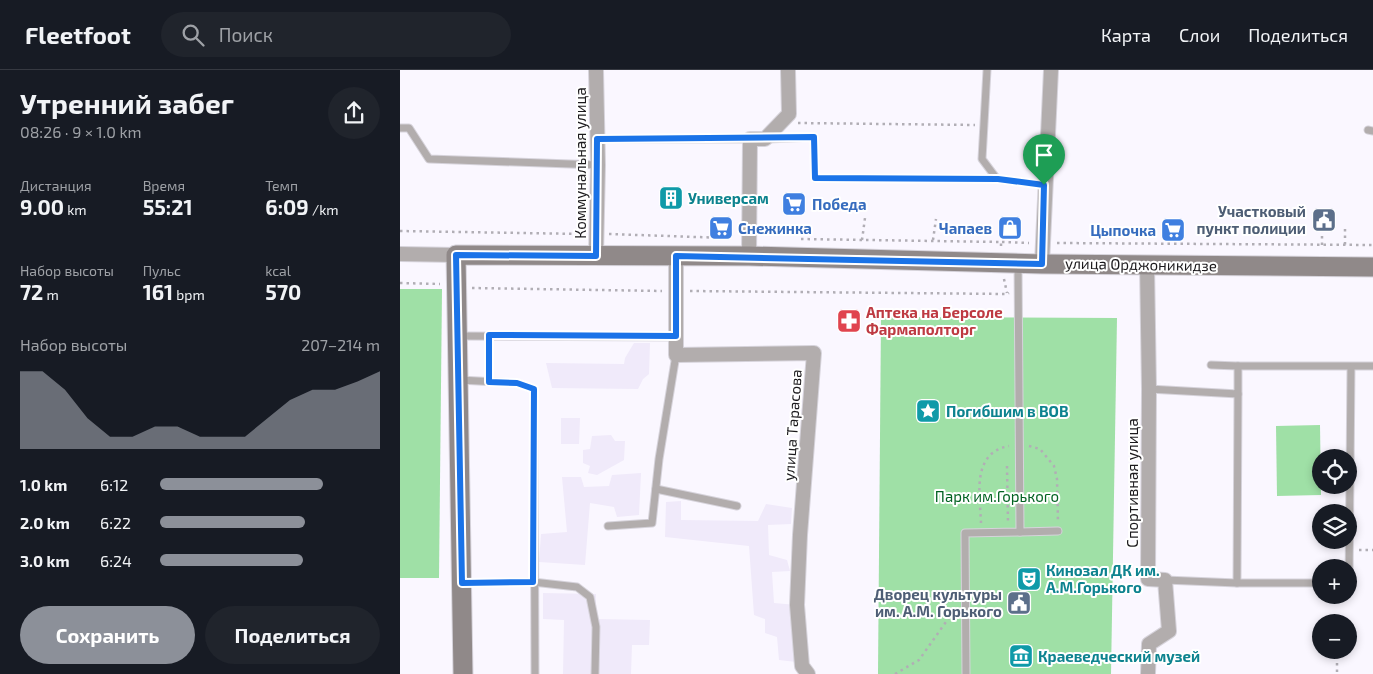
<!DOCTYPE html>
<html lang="ru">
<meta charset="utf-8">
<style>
body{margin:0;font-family:"Exo 2",sans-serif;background:#20242c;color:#f1f3f6;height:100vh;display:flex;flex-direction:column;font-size:19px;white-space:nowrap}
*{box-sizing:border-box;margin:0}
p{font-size:16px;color:#9ea1a6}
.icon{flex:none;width:28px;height:28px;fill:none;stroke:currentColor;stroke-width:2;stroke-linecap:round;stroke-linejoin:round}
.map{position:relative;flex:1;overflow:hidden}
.sheet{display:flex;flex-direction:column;background:#171b24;width:400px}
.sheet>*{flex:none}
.tools{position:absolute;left:912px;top:379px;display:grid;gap:10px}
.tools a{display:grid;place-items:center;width:45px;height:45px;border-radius:50%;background:#171b24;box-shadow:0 2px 8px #0003;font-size:25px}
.pin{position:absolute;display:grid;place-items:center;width:42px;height:42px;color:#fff;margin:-51px -21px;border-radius:50% 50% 50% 0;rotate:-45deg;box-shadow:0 0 5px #0007}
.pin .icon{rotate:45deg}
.round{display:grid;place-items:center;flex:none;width:52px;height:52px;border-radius:26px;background:#20242c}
.head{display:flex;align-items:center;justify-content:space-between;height:85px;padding:0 20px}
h1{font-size:28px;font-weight:700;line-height:38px}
.figures{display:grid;grid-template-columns:repeat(3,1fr);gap:8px;height:85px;padding:5px 20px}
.figures div{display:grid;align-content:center}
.figures b{font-size:21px;font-weight:700}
.figures small{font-size:14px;font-weight:400}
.figures p{font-size:14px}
.chart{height:140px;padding:10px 20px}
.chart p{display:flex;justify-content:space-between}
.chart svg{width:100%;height:90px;margin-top:5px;fill:#8c9099;opacity:.7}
.action{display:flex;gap:10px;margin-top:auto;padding:10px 20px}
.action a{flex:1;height:58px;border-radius:30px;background:#8c9099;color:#fff;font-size:20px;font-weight:700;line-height:58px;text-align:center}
.action a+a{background:#20242c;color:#f1f3f6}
ul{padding:0 20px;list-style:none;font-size:16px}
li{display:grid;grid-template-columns:80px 60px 1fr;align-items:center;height:38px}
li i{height:12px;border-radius:6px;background:#8c9099}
header{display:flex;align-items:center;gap:30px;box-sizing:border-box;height:70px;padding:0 25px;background:#171b24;border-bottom:1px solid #363941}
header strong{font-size:24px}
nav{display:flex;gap:28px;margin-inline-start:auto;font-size:18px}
.search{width:350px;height:45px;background:#20242c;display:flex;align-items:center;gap:12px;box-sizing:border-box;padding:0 18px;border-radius:28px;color:#9ea1a6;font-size:19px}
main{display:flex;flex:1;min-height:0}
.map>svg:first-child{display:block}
.built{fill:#f0eafa}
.green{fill:#9fe0a6}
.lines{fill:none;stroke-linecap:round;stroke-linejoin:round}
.lane-casing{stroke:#d6d3db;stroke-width:9}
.street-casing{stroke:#d6d3db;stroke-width:16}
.secondary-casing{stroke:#d6d3db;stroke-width:21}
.path{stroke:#b1aeb5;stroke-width:2.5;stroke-dasharray:2.5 4;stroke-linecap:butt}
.lane{stroke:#b2adad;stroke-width:7}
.street{stroke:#b2adad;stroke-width:14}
.secondary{stroke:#908989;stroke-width:19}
.route-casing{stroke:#fff;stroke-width:10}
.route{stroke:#1a73e8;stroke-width:6}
.labels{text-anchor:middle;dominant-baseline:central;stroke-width:4;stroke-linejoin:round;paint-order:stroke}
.street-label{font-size:15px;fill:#1b191c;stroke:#fff}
.culture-label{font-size:15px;font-weight:bold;fill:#0d838f;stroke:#fff;text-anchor:start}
.shop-label{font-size:15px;font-weight:bold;fill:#366cbe;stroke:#fff;text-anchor:start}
.service-label{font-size:15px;font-weight:bold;fill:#4e5e75;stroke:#fff;text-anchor:end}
.health-label{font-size:15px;font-weight:bold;fill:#be3a42;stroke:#fff;text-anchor:start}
.park-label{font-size:15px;fill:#026222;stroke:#fff}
</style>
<header>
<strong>Fleetfoot</strong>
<div class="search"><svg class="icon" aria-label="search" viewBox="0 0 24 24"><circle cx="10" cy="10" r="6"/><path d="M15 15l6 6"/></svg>Поиск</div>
<nav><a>Карта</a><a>Слои</a><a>Поделиться</a></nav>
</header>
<main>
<section class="sheet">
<div class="head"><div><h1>Утренний забег</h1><p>08:26 · 9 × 1.0 km</p></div><a class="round"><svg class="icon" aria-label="share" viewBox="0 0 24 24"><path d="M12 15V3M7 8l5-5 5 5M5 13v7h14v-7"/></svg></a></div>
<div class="figures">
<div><p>Дистанция</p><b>9.00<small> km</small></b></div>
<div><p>Время</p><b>55:21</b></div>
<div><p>Темп</p><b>6:09<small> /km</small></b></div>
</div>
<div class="figures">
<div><p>Набор высоты</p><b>72<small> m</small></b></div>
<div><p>Пульс</p><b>161<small> bpm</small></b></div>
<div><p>kcal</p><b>570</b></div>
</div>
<div class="chart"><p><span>Набор высоты</span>207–214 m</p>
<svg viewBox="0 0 160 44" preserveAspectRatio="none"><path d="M0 44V6L10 6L20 15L30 29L40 38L50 38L60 33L70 33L80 38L90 38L100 38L110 29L120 20L130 15L140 15L150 11L160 6V44z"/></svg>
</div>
<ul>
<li><b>1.0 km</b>6:12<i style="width:74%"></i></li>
<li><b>2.0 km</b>6:22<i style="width:66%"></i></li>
<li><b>3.0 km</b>6:24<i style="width:65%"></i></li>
</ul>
<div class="action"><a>Сохранить</a><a>Поделиться</a></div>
</section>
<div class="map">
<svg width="973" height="604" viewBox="0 0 973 604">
<rect width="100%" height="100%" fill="#faf7ff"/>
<g class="built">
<path d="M234,273H250L249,304L243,309L238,319L152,318L146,293L224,294L225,288Z"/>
<path d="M161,348H180L179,374H161Z"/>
<path d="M211,365L215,371H225L224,390L197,405L188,403L190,396L183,393V380L190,379L192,366Z"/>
<path d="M241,403L239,445L217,447L214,437L190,433L185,495L139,492L141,464L167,462L162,407H181L184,417L209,416L212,405Z"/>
<path d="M281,431V450L358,451L366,434L392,438L391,454L368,455L369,485L387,490L390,501L372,502L374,533L397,535L396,592L379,590L377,567L365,563V549L354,545L349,476L265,467L266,432Z"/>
<path d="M143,523L196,524V549L250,550L249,575H232L231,604H163L164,550L143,549Z"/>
</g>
<g class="green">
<path d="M0,219H42L39,508H0Z"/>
<path d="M481,247L717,248L711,604H478Z"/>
<path d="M920,355L921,425L877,426L876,356Z"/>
</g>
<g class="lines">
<defs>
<g id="lane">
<path d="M587,0L582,89L597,109L645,115"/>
<path d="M0,58H9L29,89L198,95"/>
<path d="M968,60L973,61"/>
<path d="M197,69H350"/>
<path d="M368,69L414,67L415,108L597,109"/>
<path d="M59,266L276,267"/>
<path d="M811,295L838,296"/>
<path d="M60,310L117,313L134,319L135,604"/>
<path d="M89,312V265"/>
<path d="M749,319L838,324V296H973"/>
<path d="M256,419L337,436"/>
<path d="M208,456L252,453L259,389L276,285"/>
<path d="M620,462L658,461"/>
<path d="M765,510L837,513H921"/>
<path d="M62,513L133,512L177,517L190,527L196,557L195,604"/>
<path d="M837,513L838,324"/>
<path d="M949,513L951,297"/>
<path d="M566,604L565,463L620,462L618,193"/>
</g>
<g id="street">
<path d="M0,184L56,185"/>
<path d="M276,185V285L414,283L400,465L397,535L402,596L408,604"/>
<path d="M196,186L198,95L196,0"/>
<path d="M349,186L350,69H365L389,44L388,0"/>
<path d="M642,194L651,0"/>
<path d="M747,194L749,319L748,509L765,510L769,561L749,574L748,604"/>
</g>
<path id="secondary" d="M63,604L56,185L349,186L642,194L973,197"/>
</defs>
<use href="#lane" class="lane-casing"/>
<use href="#street" class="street-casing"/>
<use href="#secondary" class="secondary-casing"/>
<g class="path">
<path d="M398,53L575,55"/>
<path d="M945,159V175"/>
<path d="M0,161L183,164"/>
<path d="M209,164L326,168"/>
<path d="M401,169L601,172V176"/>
<path d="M462,170L465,148"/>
<path d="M533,170L536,149"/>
<path d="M602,172L629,173"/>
<path d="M657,173L973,175"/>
<path d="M922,175V158"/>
<path d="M604,209L607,223"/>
<path d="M0,213L40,214"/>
<path d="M72,218L262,221"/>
<path d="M290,221L607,224L609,223"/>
<path d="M629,376L640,379L654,396L657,409L658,452"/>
<path d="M607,396L608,453"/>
<path d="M581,453C580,425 571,383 609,376"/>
<path d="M959,480H973"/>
<path d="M937,580V604"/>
<path d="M495,604L519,590L553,542H556"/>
</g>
<use href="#lane" class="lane"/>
<use href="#street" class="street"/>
<use href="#secondary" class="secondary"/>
</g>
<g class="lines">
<defs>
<path id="route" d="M414,67L415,108L598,109L644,115L642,194L276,186V266L89,265V312L117,313L134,319L133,512L62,513L56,185L196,186L197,69Z"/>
</defs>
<use href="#route" class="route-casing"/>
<use href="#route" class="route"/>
</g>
<defs>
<symbol id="building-square" viewBox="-11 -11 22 22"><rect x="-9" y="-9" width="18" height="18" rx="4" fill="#0f9aa8" stroke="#fff"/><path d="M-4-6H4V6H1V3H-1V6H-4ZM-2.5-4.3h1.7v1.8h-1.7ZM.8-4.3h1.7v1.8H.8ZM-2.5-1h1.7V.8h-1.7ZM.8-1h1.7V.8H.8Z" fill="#fff"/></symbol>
<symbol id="supermarket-square" viewBox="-11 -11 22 22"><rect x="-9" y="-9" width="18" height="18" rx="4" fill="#3f7fe0" stroke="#fff"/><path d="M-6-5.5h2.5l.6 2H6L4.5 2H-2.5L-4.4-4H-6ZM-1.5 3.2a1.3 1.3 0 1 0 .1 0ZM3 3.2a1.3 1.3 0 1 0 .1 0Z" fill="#fff"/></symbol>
<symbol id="civic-square" viewBox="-11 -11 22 22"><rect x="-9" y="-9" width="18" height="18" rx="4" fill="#5c6f8a" stroke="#fff"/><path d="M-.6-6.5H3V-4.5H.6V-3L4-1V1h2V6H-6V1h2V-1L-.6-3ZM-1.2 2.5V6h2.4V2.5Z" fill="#fff"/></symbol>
<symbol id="shop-square" viewBox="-11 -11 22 22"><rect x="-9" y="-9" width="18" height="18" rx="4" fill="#3f7fe0" stroke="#fff"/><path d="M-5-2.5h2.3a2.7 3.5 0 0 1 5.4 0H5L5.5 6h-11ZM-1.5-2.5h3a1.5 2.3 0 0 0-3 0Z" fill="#fff"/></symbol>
<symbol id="pharmacy-square" viewBox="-11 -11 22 22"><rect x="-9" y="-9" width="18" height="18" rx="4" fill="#e0444e" stroke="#fff"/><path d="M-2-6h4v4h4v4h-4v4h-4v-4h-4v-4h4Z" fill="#fff"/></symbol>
<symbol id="sight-square" viewBox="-11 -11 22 22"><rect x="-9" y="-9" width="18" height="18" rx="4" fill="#0f9aa8" stroke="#fff"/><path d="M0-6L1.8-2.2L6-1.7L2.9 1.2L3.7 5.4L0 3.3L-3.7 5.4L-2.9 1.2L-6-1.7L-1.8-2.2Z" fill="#fff"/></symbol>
<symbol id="theatre-square" viewBox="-11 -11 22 22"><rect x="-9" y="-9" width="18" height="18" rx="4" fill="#0f9aa8" stroke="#fff"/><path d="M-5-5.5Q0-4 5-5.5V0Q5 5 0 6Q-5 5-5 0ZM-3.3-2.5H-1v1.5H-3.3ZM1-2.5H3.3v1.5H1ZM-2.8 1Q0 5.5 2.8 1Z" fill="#fff"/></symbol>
<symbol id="museum-square" viewBox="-11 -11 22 22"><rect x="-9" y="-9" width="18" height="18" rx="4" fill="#0f9aa8" stroke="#fff"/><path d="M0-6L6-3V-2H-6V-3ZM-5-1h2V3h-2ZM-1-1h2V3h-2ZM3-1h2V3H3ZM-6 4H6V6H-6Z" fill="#fff"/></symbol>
</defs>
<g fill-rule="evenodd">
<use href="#building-square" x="257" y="114" width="28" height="28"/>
<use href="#supermarket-square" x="380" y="120" width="28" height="28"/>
<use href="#civic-square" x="910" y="136" width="28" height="28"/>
<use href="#supermarket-square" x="307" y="144" width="28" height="28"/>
<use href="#shop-square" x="596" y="144" width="28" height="28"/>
<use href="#supermarket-square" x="759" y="146" width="28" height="28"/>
<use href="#pharmacy-square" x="435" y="237" width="28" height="28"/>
<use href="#sight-square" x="514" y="327" width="28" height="28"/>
<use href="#theatre-square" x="615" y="495" width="28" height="28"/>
<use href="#civic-square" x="605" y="519" width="28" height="28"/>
<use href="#museum-square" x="607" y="572" width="28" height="28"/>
</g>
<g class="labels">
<g class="street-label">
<text transform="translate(180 93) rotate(-90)">Коммунальная улица</text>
<text transform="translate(741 194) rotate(1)">улица Орджоникидзе</text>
<text transform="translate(392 355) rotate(-86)">улица Тарасова</text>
<text transform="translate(732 413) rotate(-90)">Спортивная улица</text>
</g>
<g class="culture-label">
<text x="288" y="128">Универсам</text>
<text x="546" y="341">Погибшим в ВОВ</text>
<text x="646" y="500">Кинозал ДК им.<tspan x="646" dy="17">А.М.Горького</tspan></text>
<text x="638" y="586">Краеведческий музей</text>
</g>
<g class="shop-label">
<text x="412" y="134">Победа</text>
<text x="338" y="158">Снежинка</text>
<text x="592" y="158" text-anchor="end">Чапаев</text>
<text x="756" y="160" text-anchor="end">Цыпочка</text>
</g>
<g class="service-label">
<text x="906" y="141">Участковый<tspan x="906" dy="17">пункт полиции</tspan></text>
<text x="602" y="524">Дворец культуры<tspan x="602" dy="17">им. А.М. Горького</tspan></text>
</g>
<g class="health-label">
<text x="466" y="242">Аптека на Берсоле<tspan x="466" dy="17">Фармаполторг</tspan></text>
</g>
<g class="park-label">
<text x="597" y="426">Парк им.Горького</text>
</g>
</g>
</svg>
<div class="tools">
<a><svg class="icon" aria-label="locate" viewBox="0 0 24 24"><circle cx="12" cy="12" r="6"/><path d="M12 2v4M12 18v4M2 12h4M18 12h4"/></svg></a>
<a><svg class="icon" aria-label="layers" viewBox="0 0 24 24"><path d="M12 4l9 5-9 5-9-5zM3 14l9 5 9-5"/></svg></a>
<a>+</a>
<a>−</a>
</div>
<div class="pin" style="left:644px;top:115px;background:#1e9e55"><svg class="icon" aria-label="arrive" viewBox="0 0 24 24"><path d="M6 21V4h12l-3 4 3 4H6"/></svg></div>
</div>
</main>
